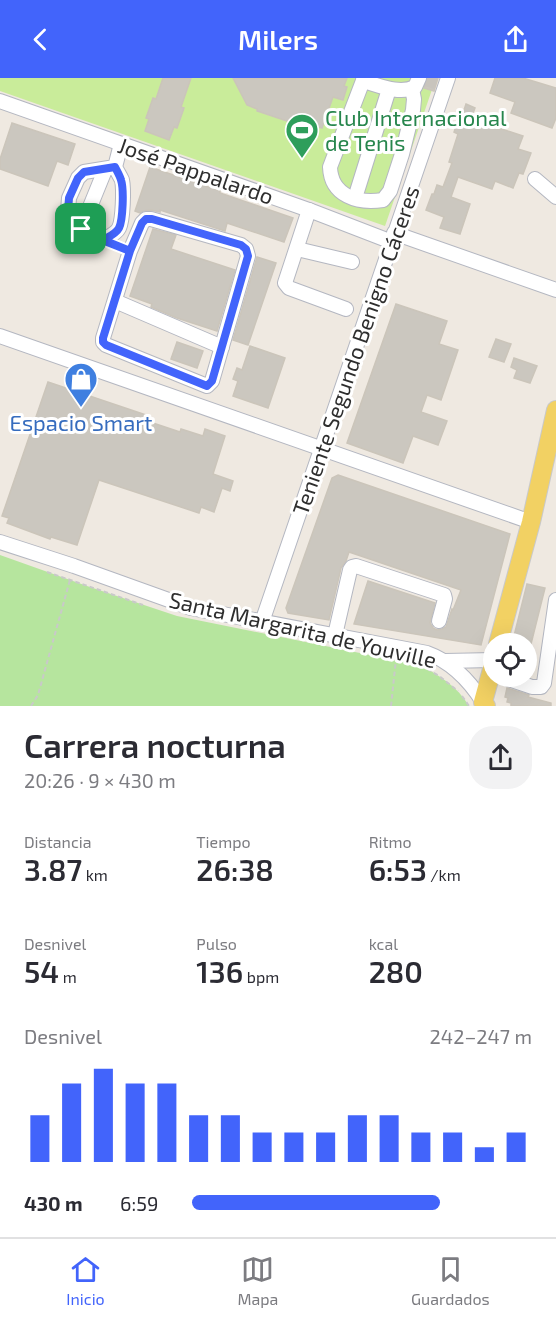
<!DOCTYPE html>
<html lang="es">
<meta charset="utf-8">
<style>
body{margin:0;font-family:"Exo 2",sans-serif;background:#f2f2f3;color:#2b2b33;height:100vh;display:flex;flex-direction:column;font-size:22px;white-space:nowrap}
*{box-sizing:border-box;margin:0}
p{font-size:20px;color:#7c7c81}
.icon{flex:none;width:33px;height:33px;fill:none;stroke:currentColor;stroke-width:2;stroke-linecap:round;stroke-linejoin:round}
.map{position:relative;height:628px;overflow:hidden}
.details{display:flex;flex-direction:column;background:#fff;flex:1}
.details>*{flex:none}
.fabs{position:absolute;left:483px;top:555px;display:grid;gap:12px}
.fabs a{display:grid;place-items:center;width:54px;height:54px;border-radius:50%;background:#fff;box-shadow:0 6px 24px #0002;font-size:30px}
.pin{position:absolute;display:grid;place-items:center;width:51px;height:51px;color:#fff;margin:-26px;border-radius:12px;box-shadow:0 3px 9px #0006}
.round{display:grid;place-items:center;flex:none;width:63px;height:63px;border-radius:24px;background:#f2f2f3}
.head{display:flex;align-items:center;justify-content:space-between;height:102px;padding:0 24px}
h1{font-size:33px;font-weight:600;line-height:45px}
.figures{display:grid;grid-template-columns:repeat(3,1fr);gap:9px;height:102px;padding:6px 24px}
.figures div{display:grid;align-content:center}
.figures b{font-size:30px;font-weight:600}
.figures small{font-size:16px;font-weight:400}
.figures p{font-size:16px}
.chart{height:168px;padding:12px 24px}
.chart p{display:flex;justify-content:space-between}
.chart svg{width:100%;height:108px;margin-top:6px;stroke:#4264fb;stroke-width:6}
ul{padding:0 24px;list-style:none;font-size:20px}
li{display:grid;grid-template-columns:96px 72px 1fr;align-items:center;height:45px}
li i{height:15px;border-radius:8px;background:#4264fb}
header{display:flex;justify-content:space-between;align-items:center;height:78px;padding:0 24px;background:#4264fb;color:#fff;font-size:27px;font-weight:600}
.tab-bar{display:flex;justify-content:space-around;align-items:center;height:84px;border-top:2px solid #e1e1e2;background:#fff;font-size:16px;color:#7c7c81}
.tab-bar a{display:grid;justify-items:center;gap:3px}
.tab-bar .on{color:#4264fb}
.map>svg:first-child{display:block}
.green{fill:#b6e59e}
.pitch{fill:#c9ec9a}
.building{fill:#cbc7bf;stroke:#cbc5ba;stroke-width:1.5}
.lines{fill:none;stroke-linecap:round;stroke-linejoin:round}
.minor-tunnel{stroke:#c8c4bd;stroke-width:14;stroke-dasharray:14 7;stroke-linecap:butt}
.minor-casing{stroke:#b4b7c1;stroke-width:16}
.major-casing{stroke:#c9c9c9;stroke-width:20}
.path{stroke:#c9c9c9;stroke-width:2;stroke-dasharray:4.5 3;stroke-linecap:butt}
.minor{stroke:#fff;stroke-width:14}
.major{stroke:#f2d163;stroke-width:18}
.route-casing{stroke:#fff;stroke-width:12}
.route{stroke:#4264fb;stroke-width:8}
.labels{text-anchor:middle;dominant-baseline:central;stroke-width:6;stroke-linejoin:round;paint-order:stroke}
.leisure-label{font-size:22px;fill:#27864d;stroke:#fff;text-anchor:start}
.street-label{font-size:22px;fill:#2e2e2e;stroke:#fff}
.shop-label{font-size:22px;fill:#366cbe;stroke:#fff}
</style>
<header><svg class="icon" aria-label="back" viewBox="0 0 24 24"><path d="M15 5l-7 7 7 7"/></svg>Milers<svg class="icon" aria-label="share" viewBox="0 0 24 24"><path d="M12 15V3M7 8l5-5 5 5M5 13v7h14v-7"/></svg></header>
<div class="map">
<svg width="556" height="628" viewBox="0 0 556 628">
<rect width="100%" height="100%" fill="#efe9e1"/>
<path class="green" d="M0,477L87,508L177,538L419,587C438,596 458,609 469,628H0Z"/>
<path class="pitch" d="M0,0H436L385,148L0,13Z"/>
<g class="building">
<path d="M163,0H191L181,29L184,30L177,50L174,49L169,62L145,53L149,41L146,40L153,20L156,21Z"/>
<path d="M233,0H347L344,8L347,9L343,22L333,19L322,50L297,42L296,46L257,33V31L247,27Z"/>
<path d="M428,0H438L434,13L424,10Z"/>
<path d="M495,0H523L556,10V40L552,50L511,35L515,24L490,15Z"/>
<path d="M466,26L475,30L472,38L479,40L478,43L523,58L518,71L531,75L523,96L519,95L513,110L495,103L492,111L458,99L451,119L470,126L460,156L440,150L444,139L426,132L432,116H434L437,107L443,109L452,85L449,84L458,56L454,54L461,34L463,35Z"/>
<path d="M12,45L75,66L68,87L57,83L48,108L0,91V81Z"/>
<path d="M150,89L220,113V115L293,140L284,164L227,145L225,153L160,132V134L151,132L143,133L140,135L135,133Z"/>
<path d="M153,151L176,157L171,171L235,192L217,253L177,240L151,229L152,226L130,218Z"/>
<path d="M257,179L276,185L248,267L233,262Z"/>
<path d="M396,226L447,243L439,266L458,272L441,322L427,317L421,334L447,343L438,367L413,358L403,385L347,365Z"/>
<path d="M496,261L511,266L504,284L489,279Z"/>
<path d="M177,264L203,273L197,290L171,281Z"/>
<path d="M250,268L285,280L268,330L233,318L238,303L233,301L237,290L242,292Z"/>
<path d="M514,280L537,288L530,305L514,300L517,292L511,289Z"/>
<path d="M48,304L149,338L147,343L180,354L181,351L203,358L205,351L225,358L213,396L233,403L230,413L222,410L214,434L201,429L199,435L99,402L77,467L51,459L50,461L7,445L9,440L2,438Z"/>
<path d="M338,397L510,456L481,567L354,546L368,503L435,525L430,545L433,550L437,552L442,551L446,549L452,531L453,532L461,512L349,474L346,483L341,490L329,542L288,535L286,530L332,400Z"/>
<path d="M527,506L545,510L531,566H512Z"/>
<path d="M507,610L529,617L528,619L551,625V628H511V625L507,624L508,620L505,619Z"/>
</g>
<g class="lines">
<path class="minor-tunnel" d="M423,0L438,5"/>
<defs>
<g id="minor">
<path d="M364,0L330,89C331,118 358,126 383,122L390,113L402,76L413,32L414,21L412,11"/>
<path d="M363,3C378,7 399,17 415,9L419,0"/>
<path d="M0,23L309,132L392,164"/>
<path d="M115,89L84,94L78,100L69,120L68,133L73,148L103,162C108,159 116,156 119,150C123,142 124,111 122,102C120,98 117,93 115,89L121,66"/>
<path d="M535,101L556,119"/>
<path d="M355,120L389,11"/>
<path d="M309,132L285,205L289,210L346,231"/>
<path d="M146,141H151L241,167L246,171L248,178L212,303L207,308L106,267L103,264V260L130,173L142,145Z"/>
<path d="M81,151L105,92"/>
<path d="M394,155L556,212"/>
<path d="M297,171L352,184"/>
<path d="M115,223L222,269"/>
<path d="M0,258L531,444"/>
<path d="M0,464L74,488L191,530L427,575C452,584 469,602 483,624"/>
<path d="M262,544L448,0"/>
<path d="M335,557L350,492L352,489L356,488L444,517L445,521L439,543"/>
<path d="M445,583L494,582"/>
<path d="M500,598L532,609H541L544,605L556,522"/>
</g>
<g id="major">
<path d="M498,566L531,444L556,332"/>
<path d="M486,628L483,624L494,584"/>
</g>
</defs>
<use href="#minor" class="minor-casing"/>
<use href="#major" class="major-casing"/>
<g class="path">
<path d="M47,494L143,527"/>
<path d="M421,587L439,598L458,613"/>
<path d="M462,618L469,628"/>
<path d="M31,628L38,617L70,502"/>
<path d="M391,628L396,581"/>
</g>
<use href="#minor" class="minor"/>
<use href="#major" class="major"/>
</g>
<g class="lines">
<defs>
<path id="route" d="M81,151L92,158L130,173L103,260V264L106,267L207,308L212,303L248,178L246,171L241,167L152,141H146L142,145L130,173L103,162C108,159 116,156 119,150C123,142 124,111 121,102C120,98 117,93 115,89L84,94L78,100L69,120L68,133L73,148L81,151"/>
</defs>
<use href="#route" class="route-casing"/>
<use href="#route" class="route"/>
</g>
<defs>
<symbol id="stadium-pin" viewBox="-11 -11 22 30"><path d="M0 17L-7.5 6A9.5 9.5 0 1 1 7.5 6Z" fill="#2e9e5b" stroke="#fff"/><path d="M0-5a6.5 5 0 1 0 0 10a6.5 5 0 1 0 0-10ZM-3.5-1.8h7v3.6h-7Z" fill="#fff"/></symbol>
<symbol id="shop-pin" viewBox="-11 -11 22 30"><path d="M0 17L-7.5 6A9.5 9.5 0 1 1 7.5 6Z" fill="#3f7fe0" stroke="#fff"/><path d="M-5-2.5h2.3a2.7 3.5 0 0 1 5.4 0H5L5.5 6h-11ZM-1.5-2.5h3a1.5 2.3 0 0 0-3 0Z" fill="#fff"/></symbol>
</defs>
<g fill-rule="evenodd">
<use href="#stadium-pin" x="283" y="33" width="38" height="52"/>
<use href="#shop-pin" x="62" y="282" width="38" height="52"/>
</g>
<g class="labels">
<g class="leisure-label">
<text x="325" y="39">Club Internacional<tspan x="325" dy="25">de Tenis</tspan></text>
</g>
<g class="street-label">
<text transform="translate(196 92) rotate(19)">José Pappalardo</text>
<text transform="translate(355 272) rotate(-71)">Teniente Segundo Benigno Cáceres</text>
<text transform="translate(303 551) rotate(13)">Santa Margarita de Youville</text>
</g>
<g class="shop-label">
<text x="81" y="344">Espacio Smart</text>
</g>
</g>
</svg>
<div class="fabs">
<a><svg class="icon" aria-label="locate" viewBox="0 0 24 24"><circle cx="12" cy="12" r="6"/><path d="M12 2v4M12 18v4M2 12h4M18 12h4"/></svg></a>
</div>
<div class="pin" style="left:81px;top:151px;background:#1e9e55"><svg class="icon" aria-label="arrive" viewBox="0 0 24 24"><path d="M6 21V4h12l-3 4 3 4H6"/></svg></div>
</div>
<section class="details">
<div class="head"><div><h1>Carrera nocturna</h1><p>20:26 · 9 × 430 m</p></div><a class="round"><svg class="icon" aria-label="share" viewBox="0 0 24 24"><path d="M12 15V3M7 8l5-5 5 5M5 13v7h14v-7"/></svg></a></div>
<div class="figures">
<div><p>Distancia</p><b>3.87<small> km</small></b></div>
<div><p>Tiempo</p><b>26:38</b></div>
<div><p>Ritmo</p><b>6:53<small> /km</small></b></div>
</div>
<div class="figures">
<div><p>Desnivel</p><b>54<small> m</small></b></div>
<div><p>Pulso</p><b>136<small> bpm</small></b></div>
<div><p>kcal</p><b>280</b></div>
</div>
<div class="chart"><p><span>Desnivel</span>242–247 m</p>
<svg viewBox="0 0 160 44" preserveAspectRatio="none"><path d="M5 44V25M15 44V12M25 44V6M35 44V12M45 44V12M55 44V25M65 44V25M75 44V32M85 44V32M95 44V32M105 44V25M115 44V25M125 44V32M135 44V32M145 44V38M155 44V32"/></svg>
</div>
<ul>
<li><b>430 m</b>6:59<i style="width:73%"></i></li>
</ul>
</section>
<nav class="tab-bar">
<a class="on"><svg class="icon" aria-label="home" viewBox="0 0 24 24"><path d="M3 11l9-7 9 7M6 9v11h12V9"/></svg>Inicio</a>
<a><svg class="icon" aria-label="map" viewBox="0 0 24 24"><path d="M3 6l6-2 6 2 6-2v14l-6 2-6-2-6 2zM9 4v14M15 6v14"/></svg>Mapa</a>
<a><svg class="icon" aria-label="saved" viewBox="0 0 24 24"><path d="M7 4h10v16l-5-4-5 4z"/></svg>Guardados</a>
</nav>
